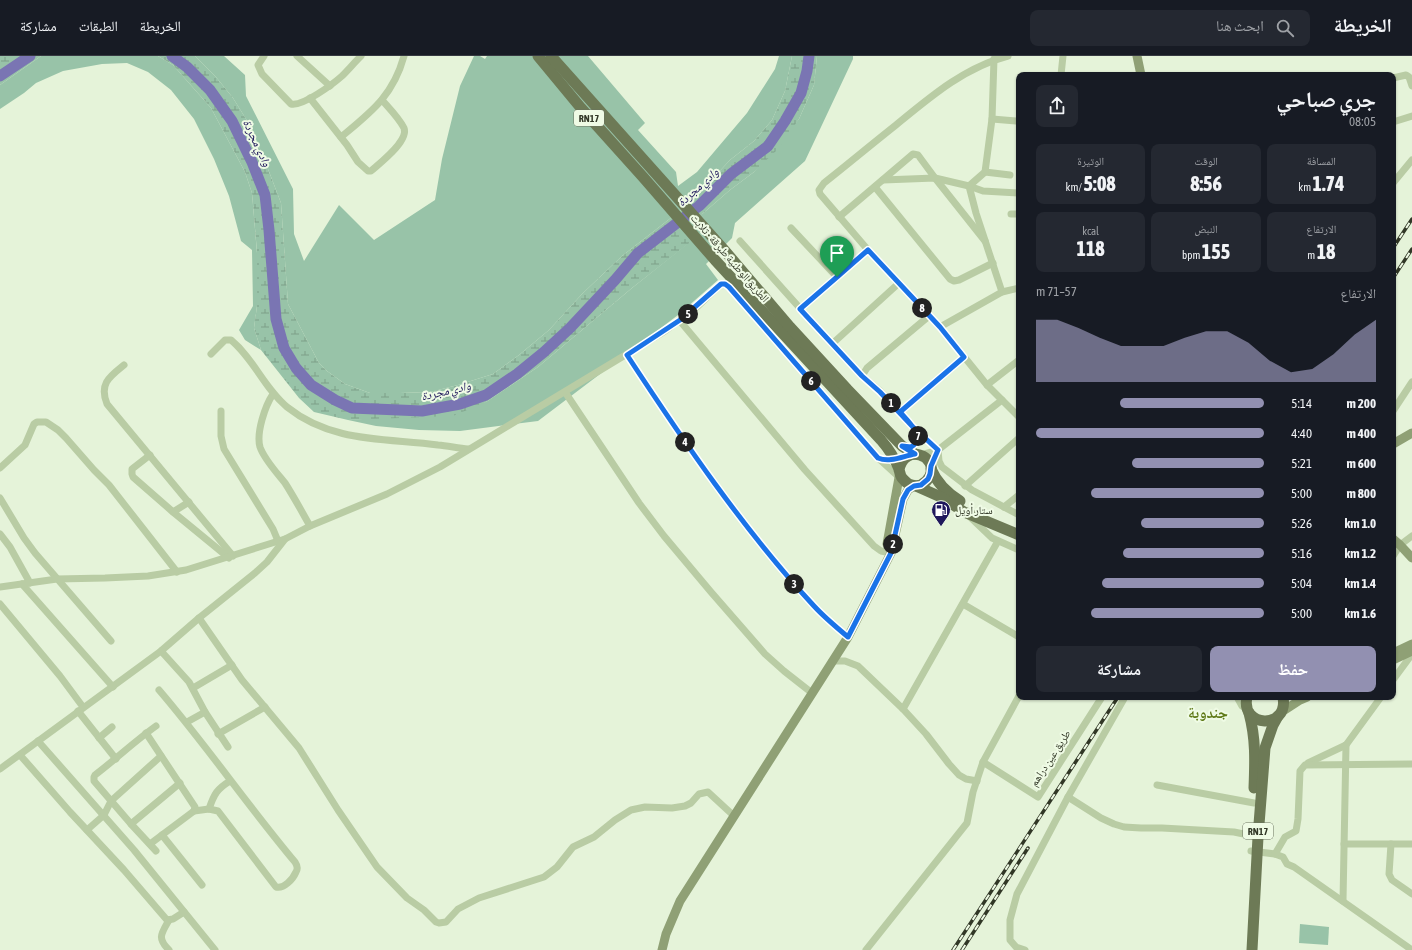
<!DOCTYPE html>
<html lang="ar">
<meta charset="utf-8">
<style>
body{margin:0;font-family:"Asap Condensed","Noto Naskh Arabic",sans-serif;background:#242831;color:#f1f3f6;direction:rtl;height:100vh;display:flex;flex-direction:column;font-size:15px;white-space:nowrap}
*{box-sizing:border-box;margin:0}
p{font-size:13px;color:#9ea1a6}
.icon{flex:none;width:22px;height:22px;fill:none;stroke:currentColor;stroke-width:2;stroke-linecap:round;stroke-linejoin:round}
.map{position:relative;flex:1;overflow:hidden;direction:ltr}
.sheet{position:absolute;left:1016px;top:16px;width:380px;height:628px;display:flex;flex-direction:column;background:#171b24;border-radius:8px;box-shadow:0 1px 3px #0004;direction:rtl}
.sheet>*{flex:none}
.pin{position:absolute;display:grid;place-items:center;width:34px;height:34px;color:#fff;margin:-41px -17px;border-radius:50% 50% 50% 0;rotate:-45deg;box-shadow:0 0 4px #0007}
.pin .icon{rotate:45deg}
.km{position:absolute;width:20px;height:20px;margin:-10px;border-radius:50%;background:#222;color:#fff;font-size:11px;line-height:20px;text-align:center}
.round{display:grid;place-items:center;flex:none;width:42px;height:42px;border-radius:8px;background:#242831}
.overview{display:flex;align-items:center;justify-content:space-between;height:68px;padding:0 20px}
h1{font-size:22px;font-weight:800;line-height:30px}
.metrics{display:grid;grid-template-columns:repeat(3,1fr);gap:6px;height:68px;padding:4px 20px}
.metrics div{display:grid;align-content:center;border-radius:8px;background:#242831;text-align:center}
.metrics b{font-size:20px;font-weight:800}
.metrics small{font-size:11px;font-weight:400}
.metrics p{font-size:11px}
.chart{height:112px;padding:8px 20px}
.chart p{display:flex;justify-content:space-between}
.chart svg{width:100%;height:72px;margin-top:4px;fill:#9290b1;opacity:.7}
.primary-button{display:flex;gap:8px;margin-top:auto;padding:8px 20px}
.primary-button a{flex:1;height:46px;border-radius:8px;background:#9290b1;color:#fff;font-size:16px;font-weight:800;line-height:46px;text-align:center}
.primary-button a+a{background:#242831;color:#f1f3f6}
ul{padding:0 20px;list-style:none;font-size:13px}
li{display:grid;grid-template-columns:64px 48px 1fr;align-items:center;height:30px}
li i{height:10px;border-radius:5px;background:#9290b1}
header{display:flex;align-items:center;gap:24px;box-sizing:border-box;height:56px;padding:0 20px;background:#171b24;border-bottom:1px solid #363941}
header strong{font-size:19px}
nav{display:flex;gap:22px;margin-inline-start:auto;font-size:14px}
.search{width:280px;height:36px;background:#242831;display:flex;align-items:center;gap:10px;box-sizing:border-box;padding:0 14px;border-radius:8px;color:#9ea1a6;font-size:15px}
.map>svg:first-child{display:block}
.green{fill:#98c3a8}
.wetland{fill:url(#wetland-marsh)}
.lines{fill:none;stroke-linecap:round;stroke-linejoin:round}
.river{stroke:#7a75b3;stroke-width:11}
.street{stroke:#b9cca4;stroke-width:7}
.secondary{stroke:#8fa075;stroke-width:9}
.primary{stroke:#6d7a56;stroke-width:11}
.rail-casing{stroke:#313726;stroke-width:3.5}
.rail{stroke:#effbe5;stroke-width:2;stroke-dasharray:6;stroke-linecap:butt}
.route-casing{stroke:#fff;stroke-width:8}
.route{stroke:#1a73e8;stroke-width:5}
.labels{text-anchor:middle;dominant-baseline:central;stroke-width:4;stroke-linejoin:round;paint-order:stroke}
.shield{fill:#effbe5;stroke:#6a725f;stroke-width:1}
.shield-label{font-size:10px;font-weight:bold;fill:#313726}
.street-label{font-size:11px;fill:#313726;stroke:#effbe5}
.poi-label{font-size:11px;fill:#313726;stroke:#effbe5;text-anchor:start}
.water-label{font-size:12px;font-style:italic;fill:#1f185c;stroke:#effbe5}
.district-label{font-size:15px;font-weight:bold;fill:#5f7a18;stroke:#effbe5}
</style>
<header>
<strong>الخريطة</strong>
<div class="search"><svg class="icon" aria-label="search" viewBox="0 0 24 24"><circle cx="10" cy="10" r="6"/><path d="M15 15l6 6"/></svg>ابحث هنا</div>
<nav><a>الخريطة</a><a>الطبقات</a><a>مشاركة</a></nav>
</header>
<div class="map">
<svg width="1412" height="894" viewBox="0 0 1412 894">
<defs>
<pattern id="wetland-marsh" width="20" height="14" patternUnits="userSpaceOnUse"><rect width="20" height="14" fill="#98c3a8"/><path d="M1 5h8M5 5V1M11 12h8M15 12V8" fill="none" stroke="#7d9f89"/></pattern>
</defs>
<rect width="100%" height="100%" fill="#e5f3d9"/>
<g class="green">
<path d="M41,0H158L173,9L211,52L245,116L252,137L257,197V250L254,272L261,294L245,284L239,274L253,250L252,194L241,185L229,140L214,103L194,63L171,34L148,16L127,7L102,8L63,15L36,27L24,37L0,53V29Z"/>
<path d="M195,0H224L245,19L246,40L293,133L294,178L304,205L339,149L374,184L435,144L442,103L460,30L474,0H480L485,3L487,0H588L645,67L638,74L676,116L678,130L697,116L747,57L775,13L779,0H792L785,35L772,64L754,85L730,104L690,147L622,200L582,238L549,274L519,299L493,318L458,329L430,336L400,337H370L345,328L327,315L319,307L288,248L281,147L265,105L251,71L233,42L216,21Z"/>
<path d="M817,0H853V3L805,105L735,167L732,182L706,208L718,224L678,259L538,365L460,375L419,374L376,370L348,364L391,361L486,346L538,311L632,232L701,177V159L730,134L754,116L799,63L814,29Z"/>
<path d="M1300,868L1329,871L1328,889L1299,887Z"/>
</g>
<g class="wetland">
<path d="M0,0H41L0,29Z"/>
<path d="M158,0H195L216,21L233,42L251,71L265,105L281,147L288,248L319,307L327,315L345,328L370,337H400L430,336L458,329L493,318L519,299L549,274L582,238L622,200L690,147L730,104L754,85L772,64L785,35L792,0H817L814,29L799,63L777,94L754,116L730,134L701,159L702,177L632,232L538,311L486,346L453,360L348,364L314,356L299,342L261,294L254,272L257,250V196L252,137L245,116L211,52L173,9Z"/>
</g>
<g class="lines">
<g class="river">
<path d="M172,0L187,11L210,34L232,65L252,106L265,139L269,174L276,263L284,292L296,312L311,329L335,344L352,352L422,355L460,348L486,339L517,318L544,296L570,272L615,224L638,197L699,150L731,118L768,90L785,65L801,37L807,15L809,0"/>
<path d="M0,20L30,0"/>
</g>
<g class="street">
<path d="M264,0L258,9L262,18L291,48C302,51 333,28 342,20C348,14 354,7 361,0"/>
<path d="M297,0L330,30"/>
<path d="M1008,0C965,11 930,41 896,69C872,88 848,108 824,127L819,134L820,138L868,194L940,271L987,329L1019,361"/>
<path d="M1061,19L1063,0"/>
<path d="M1393,22L1406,19L1409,21L1412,30"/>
<path d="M310,42L347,89L358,106L368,115H371C380,107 409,85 404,72C399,62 389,52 382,44"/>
<path d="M992,63L1016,65"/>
<path d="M1393,66L1412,60"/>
<path d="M341,81C371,56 393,40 404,0"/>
<path d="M985,116L1010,119"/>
<path d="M883,124L935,122L969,130L983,135L1019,137"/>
<path d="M1393,127L1412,104"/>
<path d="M969,130L985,116L992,63L994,3"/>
<path d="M969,130L976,157L1002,236"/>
<path d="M875,131L950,223L954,225L959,224L993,207"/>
<path d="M1011,158H1019"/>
<path d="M839,161L913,98L918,99L935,122L985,185"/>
<path d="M791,172L837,221"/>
<path d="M740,185L832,288L862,320L880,335L913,371L938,394L939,405L942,411L972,434L1019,459"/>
<path d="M800,253L868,194"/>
<path d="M680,265L805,414L874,490L881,495L891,497"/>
<path d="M940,271L1002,236L1019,232"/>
<path d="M832,288L899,227"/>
<path d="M211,298L225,284H231C254,303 264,332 287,351C332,387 385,382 438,389C448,390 458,392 468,393"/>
<path d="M627,299C684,386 743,473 814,550C824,561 836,571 848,581"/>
<path d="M124,309C109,321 99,328 107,348L233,500"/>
<path d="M862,320L867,312L929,260"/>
<path d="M987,329L1019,304"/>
<path d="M565,336L639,447L664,480L711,536L765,598L784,615L812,637"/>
<path d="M273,338C265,350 256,377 260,391C264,403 277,417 285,427C294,441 302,456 310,470"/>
<path d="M221,355V380L224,393L273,473L278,485"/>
<path d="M1393,355L1412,326"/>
<path d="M900,356L964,301"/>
<path d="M903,390L911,391C918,387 919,381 915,374"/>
<path d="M150,399L132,413V418L133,421L173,456L229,502"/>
<path d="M920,399L938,394L1002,344"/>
<path d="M0,412L25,389L34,368L37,366H46L58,374L66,382L94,414L109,429L177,516"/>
<path d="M965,430L1019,382"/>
<path d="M0,442L24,482L35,497L111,585"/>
<path d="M1004,451L1019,439"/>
<path d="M173,456L189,446"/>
<path d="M969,460L992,482L1019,494"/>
<path d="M0,478L10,491L30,527"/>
<path d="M1393,500L1400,489L1412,480"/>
<path d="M22,528L113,631"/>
<path d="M0,531L57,523L105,522L148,520L186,514L285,483"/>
<path d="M0,548L60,620L83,651"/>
<path d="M963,548L1019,581"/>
<path d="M199,562L242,624L299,692L338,754L377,811L407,842L424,854L436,866L439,867L446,866L458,853L479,842L544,821L557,811L573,791L594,781L615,764L631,754L645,751L672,752L685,750L691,747L699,738L708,736L734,760"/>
<path d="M161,595L189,626L205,656L228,691"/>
<path d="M832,605H845L858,610L903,653L926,678L949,708L959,719L966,723L977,725"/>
<path d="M1393,624L1412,598"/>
<path d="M193,632L232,609"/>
<path d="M159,634C207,690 248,750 295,806C297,809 298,813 296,816C293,823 284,833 276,831L218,755L209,753L194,755"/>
<path d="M1237,641L1242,650L1247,653"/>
<path d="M903,653L998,485"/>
<path d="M78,655L116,703"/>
<path d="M187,666L205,656"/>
<path d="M146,677L195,751L194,755L150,788"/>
<path d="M218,678L265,651"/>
<path d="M99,682L112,671"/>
<path d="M38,685L134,794L215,894"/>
<path d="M20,699L70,756L124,814L167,864L173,863L184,856"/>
<path d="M983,706L1038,741L1102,641"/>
<path d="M1308,707L1346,689L1381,641"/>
<path d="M0,713L161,595L199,562L255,517L267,506L285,483L310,470L387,438L440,411L665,275L698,250L721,228H725L729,231L878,402L901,423"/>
<path d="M1157,729L1254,747"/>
<path d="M1068,741L1101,762L1114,768L1124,771L1141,772H1162L1234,776L1258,781"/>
<path d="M209,753C214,738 217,733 230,725"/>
<path d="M131,768L180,727"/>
<path d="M87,774L104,759L111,745L161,700"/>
<path d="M162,779L202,829"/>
<path d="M1344,788H1412"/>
<path d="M1391,788L1389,818L1392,824L1412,838"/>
<path d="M156,795L131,768L94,725V721L95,719C116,703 135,685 156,670"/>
<path d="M1251,795L1275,798L1283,801L1287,808L1294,811L1412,894"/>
<path d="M1275,798L1285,781L1296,775L1298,763L1300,715L1305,709L1412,708"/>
<path d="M1343,845L1346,689"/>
<path d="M169,864C161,878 157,882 169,894"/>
<path d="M866,894L967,767L973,736L983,706L1019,640"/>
<path d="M1025,894L1016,891L1010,884V864L1017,838L1068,741L1125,641"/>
</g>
<g class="secondary">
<path d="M1137,0L1141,19"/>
<path d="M1393,388L1412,377"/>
<path d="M1393,483L1400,489L1412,502"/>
<path d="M887,488L900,416"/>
<path d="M1393,597L1412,588"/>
<path d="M1393,604L1412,595"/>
<path d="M1280,657L1300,644L1307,641"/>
<path d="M662,894L666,878L680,845L848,581L891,497L903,443L908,434L914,430"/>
</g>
<g class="primary">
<path d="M538,0L581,52L643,121L715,204L881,384C888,392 895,403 899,413C900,417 900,421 904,424C908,429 915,431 921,429C925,427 928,424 930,420C939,399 904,387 899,414"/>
<path d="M551,0L725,195L790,271L847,333L902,390L915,398"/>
<path d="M931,413C937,427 947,437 960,445"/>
<path d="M916,430L943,442L964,456L1019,479"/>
<path d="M1247,641C1240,672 1289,674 1283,641"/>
<path d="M1249,657C1256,683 1255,706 1254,732"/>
<path d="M1252,894L1258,781L1265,692L1273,669L1278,660"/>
</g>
<defs>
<g id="rail">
<path d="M1393,192L1412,163"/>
<path d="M1393,222L1412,193"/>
<path d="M953,894L1118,641"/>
<path d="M962,894L1028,792"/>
</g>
</defs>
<use href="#rail" class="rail-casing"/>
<use href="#rail" class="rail"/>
</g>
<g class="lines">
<defs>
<path id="route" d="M837,221L800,253L862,320L880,336L913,371L938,394L931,410L930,418L928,423L921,429L914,430L908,434L903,443L891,497L848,581C836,571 824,561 814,550C743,473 684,386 627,299L680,264L721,228H725L729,231L878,402C890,407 903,400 915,398L902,390L911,391C927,382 908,365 900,356L964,301L940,271L868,194L837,221"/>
</defs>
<use href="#route" class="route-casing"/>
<use href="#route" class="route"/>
</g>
<defs>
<symbol id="fuel-pin" viewBox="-11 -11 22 30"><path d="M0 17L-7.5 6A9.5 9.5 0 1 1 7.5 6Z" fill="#1f185c" stroke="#effbe5"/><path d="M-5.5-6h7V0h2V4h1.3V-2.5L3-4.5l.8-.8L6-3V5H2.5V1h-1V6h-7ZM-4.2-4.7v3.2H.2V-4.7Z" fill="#fff"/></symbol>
</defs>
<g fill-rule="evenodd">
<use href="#fuel-pin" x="930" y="443" width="22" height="30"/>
</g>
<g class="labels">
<g class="shield">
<rect x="574" y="54" width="30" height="16" rx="3"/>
<rect x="1243" y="767" width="30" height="16" rx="3"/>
</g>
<g class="shield-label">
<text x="589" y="62">RN17</text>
<text x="1258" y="775">RN17</text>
</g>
<g class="street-label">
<text transform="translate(730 202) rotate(49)">الطريق الوطنية طبرقة - تلابت</text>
<text transform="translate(1050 702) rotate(-57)">طريق عين دراهم</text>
</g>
<g class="poi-label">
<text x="955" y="454">ستار أويل</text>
</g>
<g class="water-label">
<text transform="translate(257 87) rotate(65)">وادي مجردة</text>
<text transform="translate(698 131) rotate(-42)">وادي مجردة</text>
<text transform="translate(446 335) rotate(-13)">وادي مجردة</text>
</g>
<g class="district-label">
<text x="1208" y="656">جندوبة</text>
</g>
</g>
</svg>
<div class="pin" style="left:837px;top:221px;background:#1e9e55"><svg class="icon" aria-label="arrive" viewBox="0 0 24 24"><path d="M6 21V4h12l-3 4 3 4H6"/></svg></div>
<b class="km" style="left:891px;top:347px">1</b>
<b class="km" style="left:893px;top:488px">2</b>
<b class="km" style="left:794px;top:528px">3</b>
<b class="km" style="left:685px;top:386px">4</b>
<b class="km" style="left:688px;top:258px">5</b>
<b class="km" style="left:811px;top:325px">6</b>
<b class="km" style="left:918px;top:380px">7</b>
<b class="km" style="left:922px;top:252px">8</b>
<section class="sheet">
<div class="overview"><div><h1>جري صباحي</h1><p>08:05</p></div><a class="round"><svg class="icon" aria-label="share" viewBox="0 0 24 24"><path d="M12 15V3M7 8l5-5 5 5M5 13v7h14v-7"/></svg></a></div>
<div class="metrics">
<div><p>المسافة</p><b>1.74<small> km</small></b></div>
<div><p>الوقت</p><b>8:56</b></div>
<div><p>الوتيرة</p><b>5:08<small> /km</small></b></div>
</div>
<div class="metrics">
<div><p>الارتفاع</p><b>18<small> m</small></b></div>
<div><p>النبض</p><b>155<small> bpm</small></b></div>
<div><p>kcal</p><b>118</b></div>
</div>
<div class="chart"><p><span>الارتفاع</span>57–71 m</p>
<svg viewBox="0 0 160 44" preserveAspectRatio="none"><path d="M0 44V6L10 6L20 11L30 17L40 22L50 22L60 22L70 17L80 13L90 13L100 20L110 31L120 38L130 36L140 27L150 15L160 6V44z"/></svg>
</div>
<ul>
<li><b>200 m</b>5:14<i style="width:63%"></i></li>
<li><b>400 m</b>4:40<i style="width:100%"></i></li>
<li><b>600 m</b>5:21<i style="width:58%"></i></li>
<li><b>800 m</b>5:00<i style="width:76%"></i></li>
<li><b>1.0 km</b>5:26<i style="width:54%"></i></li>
<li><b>1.2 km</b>5:16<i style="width:62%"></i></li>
<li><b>1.4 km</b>5:04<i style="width:71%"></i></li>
<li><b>1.6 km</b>5:00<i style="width:76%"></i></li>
</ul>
<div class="primary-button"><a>حفظ</a><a>مشاركة</a></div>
</section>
</div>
